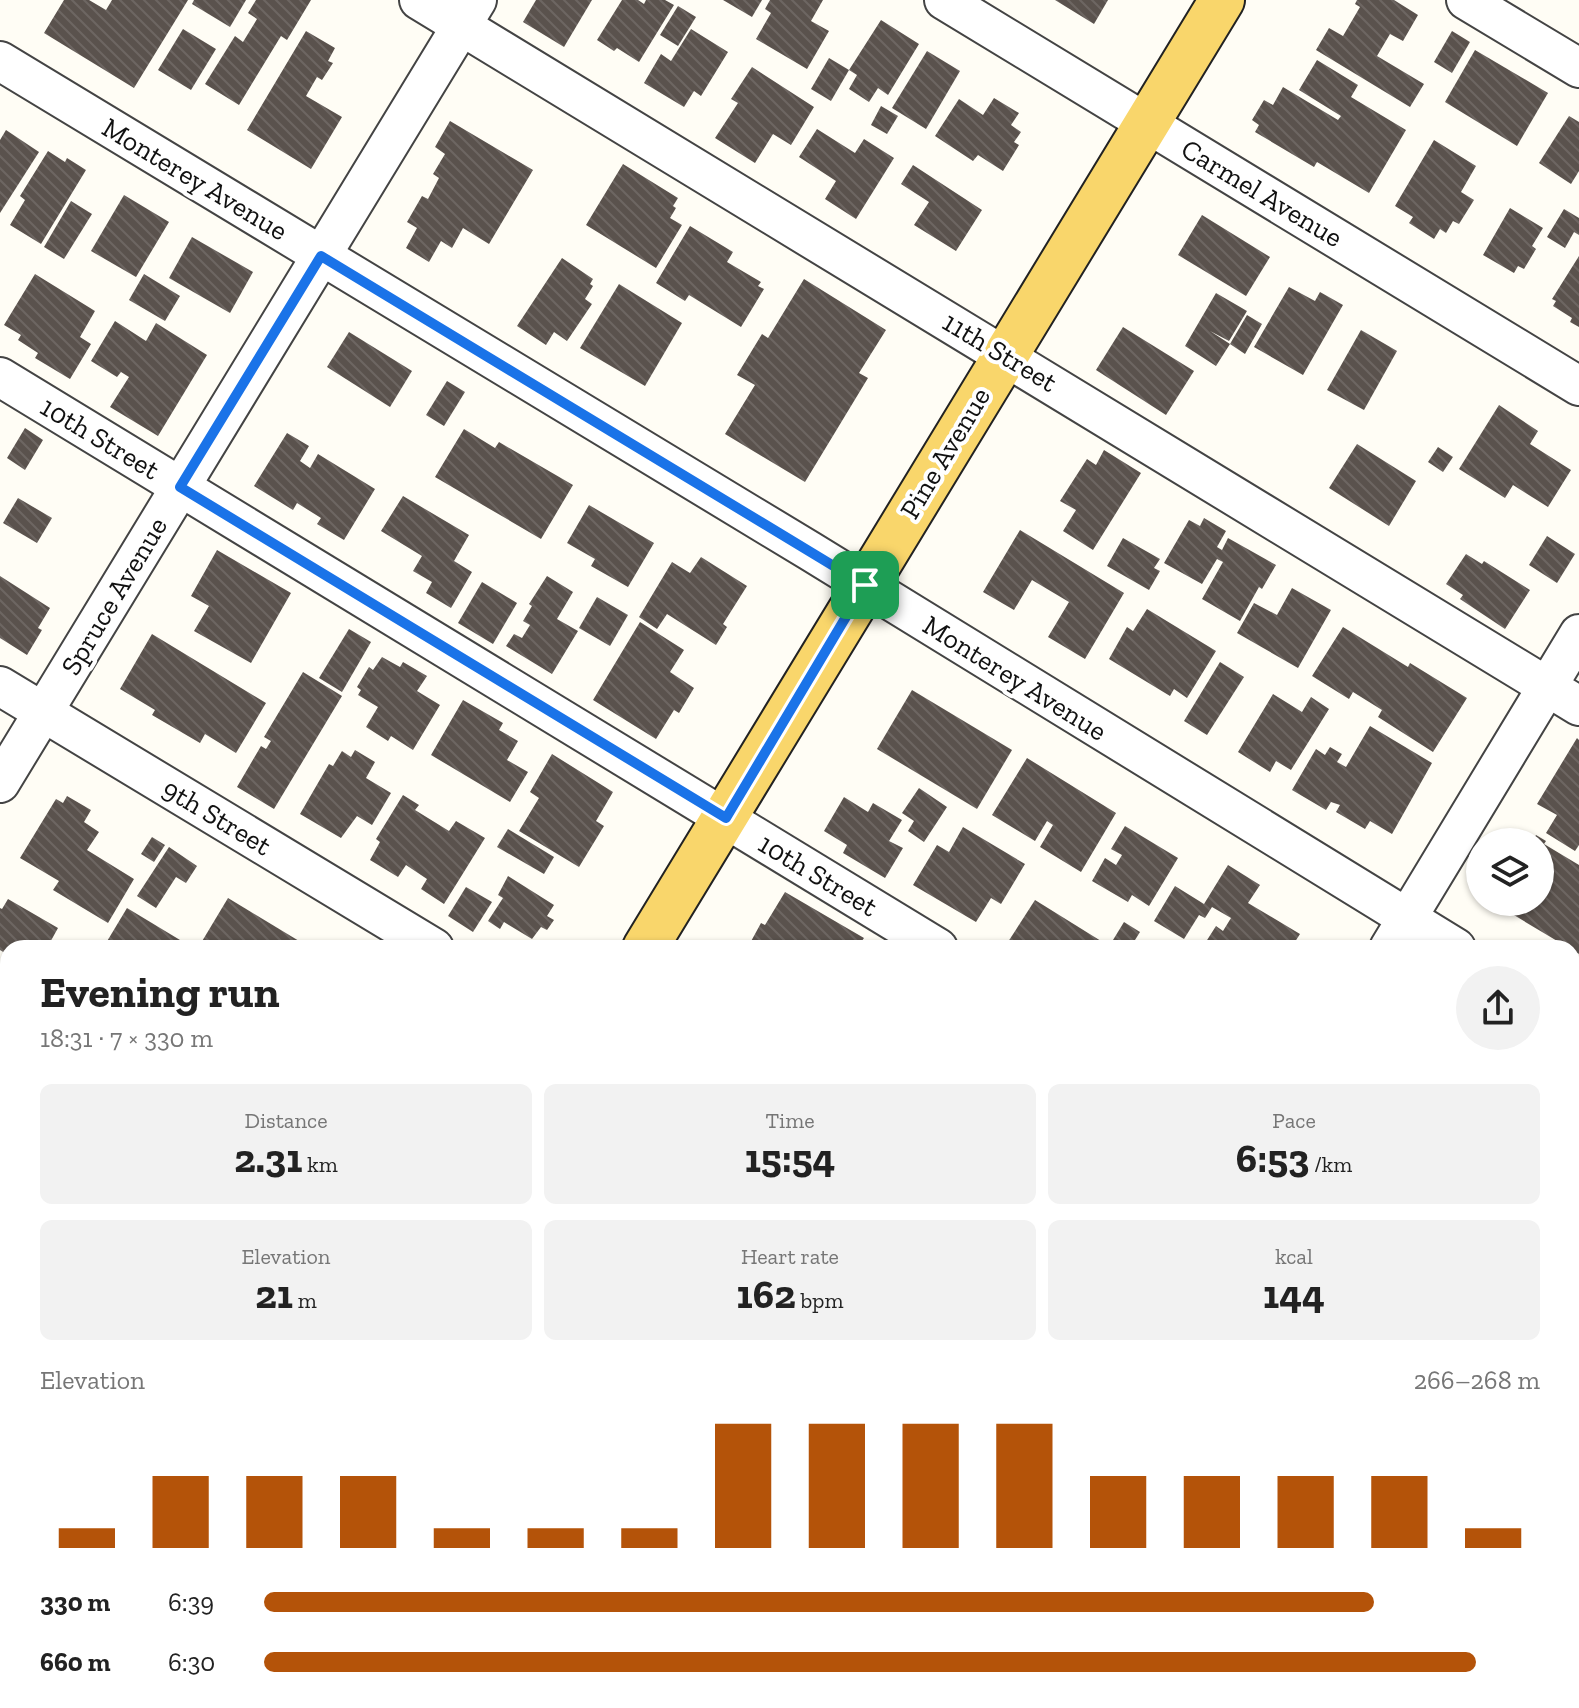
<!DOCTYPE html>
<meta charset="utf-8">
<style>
body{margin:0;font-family:"Zilla Slab",serif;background:#f2f2f2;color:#222;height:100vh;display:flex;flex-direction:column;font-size:30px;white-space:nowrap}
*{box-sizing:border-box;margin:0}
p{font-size:26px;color:#767676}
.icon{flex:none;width:44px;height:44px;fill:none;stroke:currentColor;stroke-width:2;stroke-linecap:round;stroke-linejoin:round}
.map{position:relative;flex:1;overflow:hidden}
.details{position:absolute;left:0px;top:940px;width:1580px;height:768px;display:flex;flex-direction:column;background:#fff;border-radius:24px 24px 0 0;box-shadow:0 2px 6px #0004}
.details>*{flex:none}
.buttons{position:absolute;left:1466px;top:828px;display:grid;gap:16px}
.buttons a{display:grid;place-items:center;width:88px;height:88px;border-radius:50%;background:#fff;box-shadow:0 2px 6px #0004;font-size:40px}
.pin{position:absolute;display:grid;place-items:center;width:68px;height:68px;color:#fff;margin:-34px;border-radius:16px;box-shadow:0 4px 12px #0006}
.round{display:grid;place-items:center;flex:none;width:84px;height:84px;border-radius:42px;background:#f2f2f2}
.summary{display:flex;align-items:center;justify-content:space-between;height:136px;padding:0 40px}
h1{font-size:44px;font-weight:700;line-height:60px}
.metrics{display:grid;grid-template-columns:repeat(3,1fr);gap:12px;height:136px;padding:8px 40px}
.metrics div{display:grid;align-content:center;border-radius:12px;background:#f2f2f2;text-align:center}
.metrics b{font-size:40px;font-weight:700}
.metrics small{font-size:22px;font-weight:400}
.metrics p{font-size:22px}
.chart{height:224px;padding:16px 40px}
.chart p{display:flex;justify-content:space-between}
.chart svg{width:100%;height:144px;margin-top:8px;stroke:#b45309;stroke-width:6}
ul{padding:0 40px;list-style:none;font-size:26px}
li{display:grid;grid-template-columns:128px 96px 1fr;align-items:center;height:60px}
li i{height:20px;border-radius:10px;background:#b45309}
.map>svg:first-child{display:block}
.building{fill:url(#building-back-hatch)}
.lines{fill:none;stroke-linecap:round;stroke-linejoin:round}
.minor-casing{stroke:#444;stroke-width:42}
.major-casing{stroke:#222;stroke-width:48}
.minor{stroke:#fff;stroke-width:38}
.major{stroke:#f9d66b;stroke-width:44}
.route-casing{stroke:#fff;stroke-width:16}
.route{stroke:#1a73e8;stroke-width:10}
.labels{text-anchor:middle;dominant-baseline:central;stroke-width:8;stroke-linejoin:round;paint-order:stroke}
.street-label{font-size:28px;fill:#111;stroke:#fff}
</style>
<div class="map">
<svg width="1579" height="1708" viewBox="0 0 1579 1708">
<defs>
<pattern id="building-back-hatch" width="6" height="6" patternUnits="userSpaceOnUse" patternTransform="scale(2)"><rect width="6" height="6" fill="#5a524d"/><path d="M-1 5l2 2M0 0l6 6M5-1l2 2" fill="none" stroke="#6d6662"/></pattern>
</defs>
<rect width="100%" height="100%" fill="#fffdf5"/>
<g class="building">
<path d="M64,0H89L106,10L112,0H188L134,88L44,33Z"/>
<path d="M194,0H246L230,27L192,4Z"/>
<path d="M256,0H311L287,40L281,36L239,105L205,84L235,36L243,42L257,19L248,13Z"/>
<path d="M536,0H592L564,47L523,22Z"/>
<path d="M622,0H638L644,4L646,0H665L674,5L639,62L617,48L614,51L597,40Z"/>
<path d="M723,0H762L752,17Z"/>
<path d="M770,0H823L811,21L829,31L807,69L756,39L771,13L765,9Z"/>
<path d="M1055,0H1108L1094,24Z"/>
<path d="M1357,0H1394L1418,15L1403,41L1390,34L1377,56L1424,84L1410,107L1316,50L1329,28L1343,36L1360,7L1355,4Z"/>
<path d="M678,6L696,17L678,46L660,35Z"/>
<path d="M881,20L919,44L888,95L878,88L869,102L849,89L857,75L849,70Z"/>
<path d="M183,29L216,49L191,90L158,70Z"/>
<path d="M691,29L728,52L701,96L694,91L684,107L644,83L661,54L671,61Z"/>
<path d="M306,31L335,48L328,61L333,63L322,80L317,77L306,96L342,117L311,169L247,130Z"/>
<path d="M1452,31L1470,42L1452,73L1434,62Z"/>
<path d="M1475,50L1548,93L1517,146L1445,102Z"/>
<path d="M927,51L960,71L926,129L892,108Z"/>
<path d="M829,58L849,70L831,101L811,89Z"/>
<path d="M1317,60L1358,85L1351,97L1406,130L1369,193L1317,162L1314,167L1255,132L1259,125L1252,120L1264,100L1273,105L1283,87L1338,120L1341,116L1299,90Z"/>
<path d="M752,67L814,107L791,145L773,134L755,163L715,138L738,103L731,99Z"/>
<path d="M994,98L1019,113L1011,125L1021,132L1014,142L1019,145L1003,171L978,155L973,161L935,136L959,99L983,115Z"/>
<path d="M881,106L898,116L887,134L871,125Z"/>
<path d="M1569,116L1579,122V171L1571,184L1539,163Z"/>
<path d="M450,121L533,170L489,244L463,228L452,248L441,241L429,262L406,248L417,228L407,222L422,196L428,199L439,178L433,174L445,154L435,147Z"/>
<path d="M817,129L855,153L864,139L894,158L856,219L825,199L836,181L799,157Z"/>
<path d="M6,130L39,152L0,213V140Z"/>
<path d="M1434,140L1476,166L1461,192L1474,200L1459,224L1453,221L1446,233L1440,229L1434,239L1409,223L1413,217L1395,206Z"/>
<path d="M48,151L65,162L67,158L86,170L41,244L10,225L25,200L20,196Z"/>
<path d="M623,164L678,198L673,206L676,208L670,218L682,225L656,268L586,225Z"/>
<path d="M913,165L982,210L956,251L914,225L929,202L901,184Z"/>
<path d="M124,195L169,222L136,277L91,251Z"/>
<path d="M71,201L92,214L64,259L44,247Z"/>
<path d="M1510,208L1543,228L1532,246L1536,249L1524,269L1518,266L1514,273L1483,255Z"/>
<path d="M1564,209L1579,218V235L1574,232L1565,248L1547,237Z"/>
<path d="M1202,215L1270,257L1246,296L1178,255Z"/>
<path d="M690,226L733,252L727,262L761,282L758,286L764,289L741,327L689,295L685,301L656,283Z"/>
<path d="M192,237L253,272L230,313L169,278Z"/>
<path d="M1579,256V327L1570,322L1572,318L1553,306L1556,301L1552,299Z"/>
<path d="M562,258L593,279L590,284L593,286L585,299L592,304L567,341L554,332L546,345L517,326Z"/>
<path d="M35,274L95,311L80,337L91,344L70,379L35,358L38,353L18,340L21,335L4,325Z"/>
<path d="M144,274L180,296L165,321L129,300Z"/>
<path d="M804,279L886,330L859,373L868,378L805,482L725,434L755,385L737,375L762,334L768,338Z"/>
<path d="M619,284L682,323L645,386L580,348Z"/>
<path d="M1289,287L1315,301L1320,292L1343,305L1303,375L1254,347Z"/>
<path d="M1216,293L1247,311L1229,341L1210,331L1230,344L1247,315L1262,324L1245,354L1230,344L1216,366L1185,346Z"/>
<path d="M115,321L146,341L156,323L207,355L158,436L110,407L129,377L121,372L117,377L91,361Z"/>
<path d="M1123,327L1194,371L1166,415L1096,370Z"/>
<path d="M1361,330L1397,351L1364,410L1327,390Z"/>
<path d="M349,332L412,371L390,407L327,367Z"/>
<path d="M447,381L465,392L444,426L426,415Z"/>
<path d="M1499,405L1538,431L1530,444L1571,470L1548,507L1513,485L1505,498L1459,469Z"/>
<path d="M25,428L43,440L25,470L7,458Z"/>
<path d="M464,429L495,448L499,442L573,485L541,539L435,477Z"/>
<path d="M287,433L309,446L300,461L310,468L318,454L375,489L344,540L317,524L321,518L297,503L293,510L254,486Z"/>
<path d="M1357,444L1416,481L1389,526L1329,488Z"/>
<path d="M1438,447L1453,457L1443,472L1428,462Z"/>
<path d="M1104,450L1141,473L1093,550L1063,531L1076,510L1060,501L1087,459L1096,465Z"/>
<path d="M403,496L469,535L454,561L472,572L451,608L426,593L432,582L413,571L422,556L381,531Z"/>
<path d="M18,498L52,518L37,543L3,523Z"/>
<path d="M589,505L654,543L628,587L591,566L595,559L567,543Z"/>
<path d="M1204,518L1226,531L1217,547L1222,550L1228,538L1276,565L1262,589L1259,587L1240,621L1202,599L1223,562L1217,559L1202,584L1164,563L1189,520L1200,526Z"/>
<path d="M1020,530L1124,593L1085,659L1048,637L1069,602L1032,580L1014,610L983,592Z"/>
<path d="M1547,536L1575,554L1557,583L1529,565Z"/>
<path d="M1123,538L1160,559L1154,568L1160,571L1149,590L1107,566Z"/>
<path d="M217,550L291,593L251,663L194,631L209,606L191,596Z"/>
<path d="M1466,554L1482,564L1484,561L1530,590L1505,629L1460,599L1463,595L1446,584Z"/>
<path d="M701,557L747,586L723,624L727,627L716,645L667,614L657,629L639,617L672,562L690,573Z"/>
<path d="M0,576L50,608L38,628L42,630L27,655L0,638Z"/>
<path d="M547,576L573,592L557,619L578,631L552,674L506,646L514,634L522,638L530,625L523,621L532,606L529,604Z"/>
<path d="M482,582L517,603L493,644L458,623Z"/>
<path d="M1292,588L1331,610L1298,668L1237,633L1254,603L1277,615Z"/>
<path d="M597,597L628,615L610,646L579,628Z"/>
<path d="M1147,609L1216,651L1187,698L1174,689L1170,696L1109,659L1127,627L1133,631Z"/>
<path d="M640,622L684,650L670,672L694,688L679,713L674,710L656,739L593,700Z"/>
<path d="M1343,627L1408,667L1410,663L1467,698L1433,752L1378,717L1382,710L1353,692L1349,699L1312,676Z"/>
<path d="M349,629L371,642L342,692L319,678Z"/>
<path d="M152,634L266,703L236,753L205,734L200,743L152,715L155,710L120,689Z"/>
<path d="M382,657L400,667L403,662L427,676L417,691L440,705L413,750L391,736L388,741L366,727L378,707L358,695L361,690L357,687L369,667L373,670Z"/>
<path d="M1220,662L1244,677L1207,735L1184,721Z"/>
<path d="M303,672L342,696L274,809L237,787L261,746L266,749L271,741L264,737Z"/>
<path d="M912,690L1012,750L977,809L877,749Z"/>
<path d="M1273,694L1302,712L1311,697L1329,709L1291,770L1276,761L1270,772L1238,752Z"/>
<path d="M463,700L503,723L499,730L518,741L507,760L528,772L510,802L431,755Z"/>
<path d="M1370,726L1432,763L1392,834L1370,821L1365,829L1336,812L1340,805L1331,802L1326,810L1292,790L1316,749L1325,755L1330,747L1342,754L1337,762L1346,767Z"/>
<path d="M1577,738L1579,740V845L1575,851L1546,833L1557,815L1537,804Z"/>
<path d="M355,750L375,762L366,778L391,793L372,825L357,816L341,838L300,814L329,764L333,766L342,751L351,757Z"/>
<path d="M552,754L613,792L596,821L604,826L579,867L519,831L539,798L530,792Z"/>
<path d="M1027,758L1116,813L1081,872L1040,847L1053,825L1047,821L1035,841L992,815Z"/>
<path d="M919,788L947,807L924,842L908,831L914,821L902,813Z"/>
<path d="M403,795L419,805L415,810L449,831L456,821L485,838L444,904L421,889L427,879L406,865L398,877L370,860L380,842L376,839Z"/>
<path d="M67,796L91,810L84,822L99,832L87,850L134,879L108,923L53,890L59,881L20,858L56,799L63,803Z"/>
<path d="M844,797L868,812L873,803L902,820L889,841L903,848L885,878L843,853L847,845L824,831Z"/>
<path d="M1125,826L1178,858L1149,906L1132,895L1128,902L1092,881L1105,858L1116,865L1122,855L1111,849Z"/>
<path d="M963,827L1025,864L1001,904L991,898L976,922L913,885L937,845L949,852Z"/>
<path d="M508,829L554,857L544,874L497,847Z"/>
<path d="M1536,835L1546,841L1544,844L1579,865V954L1492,902H1540V842H1532Z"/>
<path d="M152,837L165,845L154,862L141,854Z"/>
<path d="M169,847L197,866L186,883L176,877L156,908L137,896Z"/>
<path d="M1228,865L1260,885L1248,903L1300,934L1291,948H1202L1216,926L1223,931L1231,918L1212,907L1205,918L1199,915L1184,939L1154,921L1175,886L1204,904Z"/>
<path d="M508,876L554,905L547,916L554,920L547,930L541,927L532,939L504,922L500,929L488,921L503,898L498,895Z"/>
<path d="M466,887L492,902L473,932L448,916Z"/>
<path d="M785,892L864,938L857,948H754L749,945L761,923L765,925Z"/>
<path d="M228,898L304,944L302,948H198Z"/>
<path d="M8,899L58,928L48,946L41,942L38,948H8V955L0,950V908L2,909Z"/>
<path d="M1035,900L1101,941L1097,948H1011L1006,945Z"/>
<path d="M127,908L180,940L176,948H103Z"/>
<path d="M1124,922L1140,932L1130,948L1113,940Z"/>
<path d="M8,1061V1129L0,1124V1074Z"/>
<path d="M0,1148L8,1153L5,1158L8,1160V1231L0,1243Z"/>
<path d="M1574,1220L1579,1223V1282L1572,1278V1224Z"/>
<path d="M0,1381L8,1386V1439L0,1434L4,1427L0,1425Z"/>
<path d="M1572,1385L1579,1389V1444L1576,1448L1572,1446Z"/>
<path d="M1579,1464V1527L1572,1523V1475Z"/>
<path d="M0,1486L8,1491V1564L0,1559Z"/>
<path d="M0,1652L8,1654V1692L0,1705Z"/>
<path d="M6,1700H41L54,1708H2Z"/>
<path d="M316,1700H403L398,1708H303L307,1701L313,1705Z"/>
<path d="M421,1700H459L454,1708H434Z"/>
<path d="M468,1700H517L512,1708H463Z"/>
<path d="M523,1700H565L568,1701L563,1708H517Z"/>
<path d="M988,1700H1044L1039,1708H983Z"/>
<path d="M1102,1700H1116L1129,1708H1097Z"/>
<path d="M1292,1700H1323L1319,1708H1305Z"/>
<path d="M1337,1700H1354L1366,1708H1332Z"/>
<path d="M1393,1700H1415L1410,1708H1388Z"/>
<path d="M1442,1700H1506L1501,1708H1456Z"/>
<path d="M1513,1700H1549L1544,1708H1508Z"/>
</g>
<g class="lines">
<defs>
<g id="minor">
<path d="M419,0L1579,706"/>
<path d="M944,0L1579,386"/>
<path d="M1466,0L1579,68"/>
<path d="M0,61L810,551L1456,948"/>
<path d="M0,377L938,948"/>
<path d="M0,686L434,948"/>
<path d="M0,783L477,0"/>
<path d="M1389,948L1579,634"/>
<path d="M0,993L8,998"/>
<path d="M1572,1019L1579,1023"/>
<path d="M0,1297L8,1302"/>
<path d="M1572,1331L1579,1336"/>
<path d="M0,1607L8,1611"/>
<path d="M1572,1641L1579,1645"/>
<path d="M663,1700L676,1708"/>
<path d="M1171,1700L1184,1708"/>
<path d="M923,1708L927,1700"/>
</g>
<g id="major">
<path d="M645,948L1222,0"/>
<path d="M181,1708L186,1700"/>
</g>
</defs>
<use href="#minor" class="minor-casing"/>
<use href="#major" class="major-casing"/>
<use href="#minor" class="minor"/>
<use href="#major" class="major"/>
</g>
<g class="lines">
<defs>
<path id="route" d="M321,256L865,585L726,818L180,487Z"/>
</defs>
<use href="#route" class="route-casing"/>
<use href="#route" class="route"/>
</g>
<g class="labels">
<g class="street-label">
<text transform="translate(195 179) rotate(31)">Monterey Avenue</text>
<text transform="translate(1262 193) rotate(31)">Carmel Avenue</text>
<text transform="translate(1000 352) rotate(31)">11th Street</text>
<text transform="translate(100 438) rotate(31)">10th Street</text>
<text transform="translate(945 453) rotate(-59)">Pine Avenue</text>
<text transform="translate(114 596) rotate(-59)">Spruce Avenue</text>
<text transform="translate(1015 678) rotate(32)">Monterey Avenue</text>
<text transform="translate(217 817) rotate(31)">9th Street</text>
<text transform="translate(818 875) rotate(31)">10th Street</text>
</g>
</g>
</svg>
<div class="buttons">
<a><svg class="icon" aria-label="layers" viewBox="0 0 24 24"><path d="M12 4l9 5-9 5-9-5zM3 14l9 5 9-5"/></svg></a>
</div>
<div class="pin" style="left:865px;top:585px;background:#1e9e55"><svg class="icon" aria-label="arrive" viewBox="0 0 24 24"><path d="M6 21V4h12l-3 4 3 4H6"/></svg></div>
<section class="details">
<div class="summary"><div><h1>Evening run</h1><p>18:31 · 7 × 330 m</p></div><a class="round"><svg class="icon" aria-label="share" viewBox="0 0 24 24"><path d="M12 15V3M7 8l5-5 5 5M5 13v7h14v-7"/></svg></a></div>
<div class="metrics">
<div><p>Distance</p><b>2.31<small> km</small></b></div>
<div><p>Time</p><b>15:54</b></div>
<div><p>Pace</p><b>6:53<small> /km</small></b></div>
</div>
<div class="metrics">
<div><p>Elevation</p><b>21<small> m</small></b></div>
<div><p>Heart rate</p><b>162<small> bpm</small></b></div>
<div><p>kcal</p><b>144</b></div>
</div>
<div class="chart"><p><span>Elevation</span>266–268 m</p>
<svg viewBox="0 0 160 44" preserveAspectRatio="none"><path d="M5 44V38M15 44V22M25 44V22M35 44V22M45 44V38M55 44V38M65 44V38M75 44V6M85 44V6M95 44V6M105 44V6M115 44V22M125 44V22M135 44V22M145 44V22M155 44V38"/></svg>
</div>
<ul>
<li><b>330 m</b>6:39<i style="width:87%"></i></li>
<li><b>660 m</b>6:30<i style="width:95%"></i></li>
</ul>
</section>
</div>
